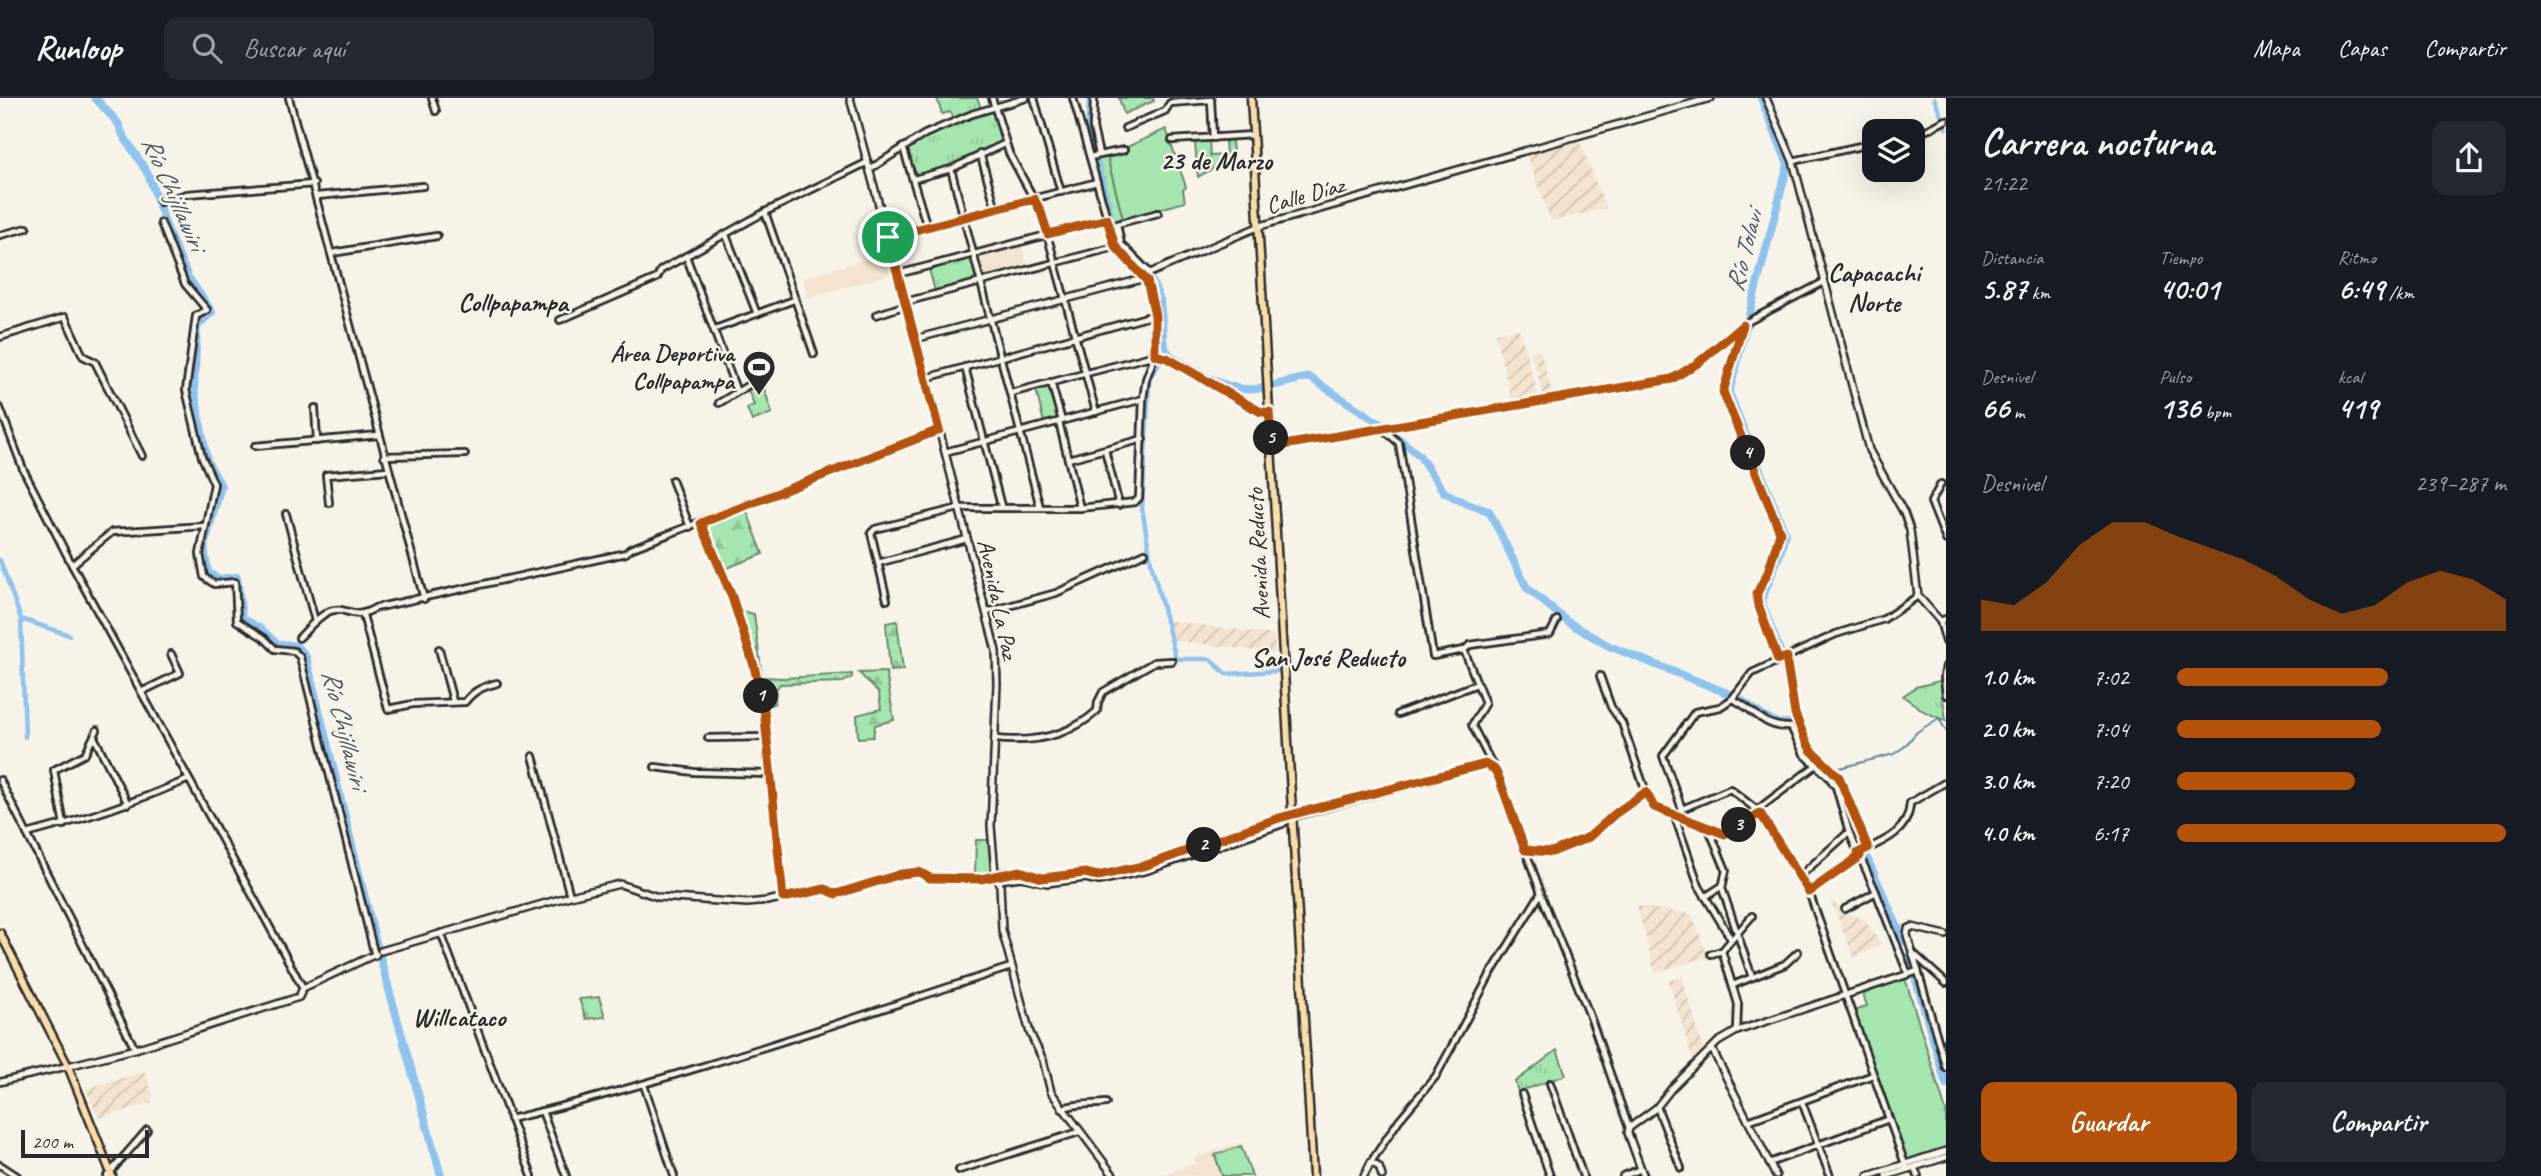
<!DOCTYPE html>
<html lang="es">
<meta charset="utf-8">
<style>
body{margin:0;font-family:Caveat,sans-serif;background:#242831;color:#f1f3f6;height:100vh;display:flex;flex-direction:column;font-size:26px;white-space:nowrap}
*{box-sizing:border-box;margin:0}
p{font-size:23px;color:#9ea1a6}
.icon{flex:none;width:38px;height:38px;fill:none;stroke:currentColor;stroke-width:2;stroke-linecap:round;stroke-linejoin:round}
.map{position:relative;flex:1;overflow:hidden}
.drawer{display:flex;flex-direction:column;background:#171b24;width:595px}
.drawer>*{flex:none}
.tools{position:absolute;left:1862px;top:21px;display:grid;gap:14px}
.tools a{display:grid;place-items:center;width:63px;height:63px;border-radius:14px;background:#171b24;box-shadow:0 7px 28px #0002;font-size:35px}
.scale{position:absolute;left:21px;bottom:18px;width:128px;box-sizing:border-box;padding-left:7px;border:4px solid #2b2b2b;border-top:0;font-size:19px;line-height:24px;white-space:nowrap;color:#2b2b2b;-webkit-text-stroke:5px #f7f3e8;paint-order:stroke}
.pin{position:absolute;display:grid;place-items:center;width:60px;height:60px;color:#fff;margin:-30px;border:4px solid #fff;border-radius:50%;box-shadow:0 2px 7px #0007}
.km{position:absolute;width:35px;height:35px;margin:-18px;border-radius:50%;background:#222;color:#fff;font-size:19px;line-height:35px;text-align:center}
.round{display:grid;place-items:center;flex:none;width:74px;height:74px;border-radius:14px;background:#242831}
.headline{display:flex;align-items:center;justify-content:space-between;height:119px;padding:0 35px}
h1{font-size:38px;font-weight:700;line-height:52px}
.figures{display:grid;grid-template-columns:repeat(3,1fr);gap:10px;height:119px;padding:7px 35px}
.figures div{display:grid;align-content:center}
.figures b{font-size:30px;font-weight:700}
.figures small{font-size:19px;font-weight:400}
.figures p{font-size:19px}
.chart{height:196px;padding:14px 35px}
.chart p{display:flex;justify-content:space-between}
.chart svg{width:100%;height:126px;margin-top:7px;fill:#b45309;opacity:.7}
.cta{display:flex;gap:14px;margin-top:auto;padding:14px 35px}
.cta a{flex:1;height:80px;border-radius:14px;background:#b45309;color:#fff;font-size:28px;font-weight:700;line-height:80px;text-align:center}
.cta a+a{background:#242831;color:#f1f3f6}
ul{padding:0 35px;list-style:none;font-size:23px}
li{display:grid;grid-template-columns:112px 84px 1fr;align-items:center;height:52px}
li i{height:18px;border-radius:9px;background:#b45309}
header{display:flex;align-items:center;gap:42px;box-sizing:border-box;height:98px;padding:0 35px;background:#171b24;border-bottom:2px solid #363941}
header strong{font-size:33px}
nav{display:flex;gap:38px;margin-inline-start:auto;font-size:24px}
.search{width:490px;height:63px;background:#242831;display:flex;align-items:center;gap:18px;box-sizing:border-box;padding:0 24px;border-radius:14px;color:#9ea1a6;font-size:26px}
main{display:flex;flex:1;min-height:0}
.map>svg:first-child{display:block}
.built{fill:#f3e3d0}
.industrial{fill:url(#industrial-furrows)}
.grass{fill:url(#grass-tufts);stroke:#68886d;stroke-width:2}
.forest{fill:url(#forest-firs);stroke:#68886d;stroke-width:2}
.pitch{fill:#a5e5af;stroke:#68886d;stroke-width:2}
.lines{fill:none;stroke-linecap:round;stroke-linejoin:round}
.stream{stroke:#67869f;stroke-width:2}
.canal{stroke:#8fc2ec;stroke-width:4.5}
.river{stroke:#8fc2ec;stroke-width:8}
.street-casing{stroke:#2b2b2b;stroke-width:10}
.secondary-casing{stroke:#2b2b2b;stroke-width:10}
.primary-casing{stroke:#2b2b2b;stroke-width:11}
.street{stroke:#f7f3e8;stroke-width:4.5}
.secondary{stroke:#f7f3e8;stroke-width:5}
.primary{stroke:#f9deab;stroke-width:6}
.route-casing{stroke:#fff;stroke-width:14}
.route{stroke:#b45309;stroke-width:9}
.labels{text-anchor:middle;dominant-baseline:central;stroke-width:5;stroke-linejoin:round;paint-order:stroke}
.street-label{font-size:24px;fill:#2b2b2b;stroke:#f7f3e8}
.poi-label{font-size:24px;font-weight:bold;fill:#2b2b2b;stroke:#f7f3e8;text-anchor:end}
.neighbourhood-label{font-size:26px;font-weight:bold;fill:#2b2b2b;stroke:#f7f3e8}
.water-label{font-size:26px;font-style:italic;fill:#495865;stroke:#f7f3e8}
</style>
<header>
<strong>Runloop</strong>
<div class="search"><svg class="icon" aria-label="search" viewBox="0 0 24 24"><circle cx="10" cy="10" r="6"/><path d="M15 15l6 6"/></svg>Buscar aquí</div>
<nav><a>Mapa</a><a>Capas</a><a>Compartir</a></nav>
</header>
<main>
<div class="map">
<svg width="1946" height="1078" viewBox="0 0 1946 1078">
<defs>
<pattern id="industrial-furrows" width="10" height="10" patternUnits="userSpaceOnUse" patternTransform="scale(1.75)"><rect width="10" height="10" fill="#f3e3d0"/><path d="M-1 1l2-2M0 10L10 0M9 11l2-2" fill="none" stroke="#d0c3b3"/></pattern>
<pattern id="grass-tufts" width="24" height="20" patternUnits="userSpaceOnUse" patternTransform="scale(1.75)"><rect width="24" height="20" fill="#a5e5af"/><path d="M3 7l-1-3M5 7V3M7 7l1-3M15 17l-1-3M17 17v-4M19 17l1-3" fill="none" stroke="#8ec597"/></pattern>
<pattern id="forest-firs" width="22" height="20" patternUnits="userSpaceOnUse" patternTransform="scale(1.75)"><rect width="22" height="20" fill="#a5e5af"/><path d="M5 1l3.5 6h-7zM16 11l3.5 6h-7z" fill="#8ec597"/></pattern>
</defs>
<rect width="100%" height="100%" fill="#f7f3e8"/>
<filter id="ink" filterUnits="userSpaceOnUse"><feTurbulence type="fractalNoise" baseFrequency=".0143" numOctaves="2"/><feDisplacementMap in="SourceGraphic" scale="14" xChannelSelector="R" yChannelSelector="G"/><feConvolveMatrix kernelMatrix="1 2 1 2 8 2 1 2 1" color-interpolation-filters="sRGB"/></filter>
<g filter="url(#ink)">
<g class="built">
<path d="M1022,147L1027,168L982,179L977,159Z"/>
<path d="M887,155L893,175L809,200L803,180Z"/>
<path d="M1242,1044L1254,1078H1160L1196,1065L1193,1060Z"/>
</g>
<g class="industrial">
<path d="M1579,42L1606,110L1551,123L1526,55Z"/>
<path d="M1519,231L1539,300L1512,304L1495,235Z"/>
<path d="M1540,251L1553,299L1545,301L1531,254Z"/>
<path d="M1165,522L1274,537L1275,555L1170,542Z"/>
<path d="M1831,803L1844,814L1865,822L1881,847L1854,859Z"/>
<path d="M1637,808L1692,816L1708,859L1655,874Z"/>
<path d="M1682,879L1703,950L1693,964L1669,883Z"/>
<path d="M145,973L152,995L151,1005L98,1020L86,991Z"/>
</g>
<g class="grass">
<path d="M937,0H977L981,10L953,21L950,14L942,16Z"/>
<path d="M1119,0H1153L1154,3L1124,16Z"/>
<path d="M992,12L1001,44C974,54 945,78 916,76L906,50L927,37Z"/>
<path d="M1232,42L1233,55L1218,68L1198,79L1195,45L1209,43L1210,58L1226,57L1225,43Z"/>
<path d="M1099,58H1107L1123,121L1111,131L1092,60Z"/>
<path d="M969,161L972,163L977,180L974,182L935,193L929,171Z"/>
<path d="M1939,583L1941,585L1946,623L1925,614L1903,598L1916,589Z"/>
<path d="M976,742H989L992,776L975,777Z"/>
<path d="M1557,952L1566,977L1518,994L1515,984Z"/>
</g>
<g class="forest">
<path d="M746,411L763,456L722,472L704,428Z"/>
<path d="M738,512L754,516L762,579L783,580L852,576V579L843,584L780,586L776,592L775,605L766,609L755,564Z"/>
<path d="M897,523L903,572L890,573L886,525Z"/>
<path d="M886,574L894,622L875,627L873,639L858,640L857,617L881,611L879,595L859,575Z"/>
<path d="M599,899L605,919L586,921L579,901Z"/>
</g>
<g class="pitch">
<path d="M1166,31L1186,89L1183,92L1185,104L1123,121L1107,58L1128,52L1127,49Z"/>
<path d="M762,284L772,315L752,323L747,310L754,307L748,292Z"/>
<path d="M1050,288L1059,321L1044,325L1036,292Z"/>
<path d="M1905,880L1946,1013V1050L1906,1062L1854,913L1867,908L1863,896Z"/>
<path d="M1241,1048L1252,1078H1222L1215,1057Z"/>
</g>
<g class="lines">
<path class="stream" d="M1832,672L1894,656L1904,649L1917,634L1939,620L1946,633"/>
<g class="canal">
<path d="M1934,0L1942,19"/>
<path d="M1945,27L1946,30"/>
<path d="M1162,262L1150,279L1149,286L1142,410L1151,464L1176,561H1210L1226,576L1277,573"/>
<path d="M0,462L21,521L25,639"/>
<path d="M21,521L69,537"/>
</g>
<g class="river">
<path d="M95,0L118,25L123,37L148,76L170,139L188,179L212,214L197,228L194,290L207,363L221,388L204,449L208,475L219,481L237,479L242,520L261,531L277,546C291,546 299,547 306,559L375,841L441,1078"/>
<path d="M1091,0L1089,36L1094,53"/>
<path d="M1761,0L1788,66L1729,295L1785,435L1780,456L1761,503L1780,553"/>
<path d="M1095,61L1118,147L1145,174"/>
<path d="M1150,179L1160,202L1164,249L1170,257C1195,274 1231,297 1262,290"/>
<path d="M1275,287L1309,279L1381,326L1419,357L1444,394L1467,406L1489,413L1527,490L1568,524L1609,548L1732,597"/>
<path d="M1784,567L1789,589"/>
<path d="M1739,601C1761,613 1768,630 1795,625"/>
<path d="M1792,609L1795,625L1803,645L1809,654L1831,672L1838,684L1865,756L1904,843"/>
<path d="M1909,858L1946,986"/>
</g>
<defs>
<g id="street">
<path d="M289,0L424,501"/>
<path d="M432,0L436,13"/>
<path d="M992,0L1009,55L1041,114L1096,314"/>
<path d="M1034,0L1061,94"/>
<path d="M1094,2L1093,30L1099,56"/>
<path d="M1211,2L1213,40"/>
<path d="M1125,30L1165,13L1170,5L1211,2"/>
<path d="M1913,36L1923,34L1946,22"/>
<path d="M1172,42L1253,37"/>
<path d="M903,49L927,129"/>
<path d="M980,55L996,111"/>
<path d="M1090,59L1124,52"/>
<path d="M1793,63L1874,45"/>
<path d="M870,71L925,36L972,16L1026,0"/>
<path d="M951,71L1040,409"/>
<path d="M914,81L951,71L1004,46"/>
<path d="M317,98L423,88"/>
<path d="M160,104L187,96L314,86"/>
<path d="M765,114L814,256"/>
<path d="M161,125L185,186L207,212L196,218L186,292L202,359L214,386L200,456L204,479L214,486L235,484L237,523L264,540L275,551L294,553L300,559L375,858"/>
<path d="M0,137L27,130"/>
<path d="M726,137L757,216"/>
<path d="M889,139L1097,84"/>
<path d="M332,155L437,138"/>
<path d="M686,158L737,294"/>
<path d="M1150,175L1121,146L1117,126L1158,115"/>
<path d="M898,176L1107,121"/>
<path d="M905,204L1115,149"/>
<path d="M876,217L906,207"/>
<path d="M560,222L657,180L661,172L765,114L868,64"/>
<path d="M1743,228L1723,294L1780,434L1768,474L1757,495V503L1778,562"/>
<path d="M715,231L794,202"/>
<path d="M0,239L65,219L83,258L95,264L142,358"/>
<path d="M965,269L1001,408"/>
<path d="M926,280L1154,217"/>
<path d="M1051,284L1062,323"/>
<path d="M1011,295L1155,257L1167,260L1250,308L1261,314H1269"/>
<path d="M719,305L757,282"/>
<path d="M0,310L23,371L72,467L303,890"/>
<path d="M315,310L317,343"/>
<path d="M1059,324L1080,410"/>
<path d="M1383,331L1399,345L1433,558L1464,552L1470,547L1550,536L1557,522"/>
<path d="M255,348L379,337"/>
<path d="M1272,349L1672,281L1698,265L1749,223L1824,184"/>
<path d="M1105,352L1119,407"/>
<path d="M945,354L1143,301"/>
<path d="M384,358L465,356"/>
<path d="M1068,361L1143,341"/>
<path d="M672,382L690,429"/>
<path d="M1941,386L1931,404L1946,442"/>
<path d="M329,405L326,377L388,372"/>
<path d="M286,416L315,523"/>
<path d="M701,425L732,499L754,568L763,611L783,800"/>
<path d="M878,465L967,441"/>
<path d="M72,467L112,434L205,428"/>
<path d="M887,502L871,435L875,431L959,410H1080L1135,404L1139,400L1143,301L1146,281L1155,257L1154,216L1147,183L1115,148L1073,0"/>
<path d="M987,514L1056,495L1145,455"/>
<path d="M363,517L388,611L413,606L465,604C474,592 483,589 497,585"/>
<path d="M1940,523L1946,544"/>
<path d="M299,540C308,531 318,518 330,513C347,507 352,524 375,510L626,455L630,451L939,332"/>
<path d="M439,551L453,603"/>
<path d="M1787,559V566L1795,616L1805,641L1811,651L1839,679L1868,750"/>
<path d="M1946,568L1944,579L1946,597"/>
<path d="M1600,578L1611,609L1622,625L1646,694L1654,709L1725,735L1759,715"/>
<path d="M141,594L180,575L171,556"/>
<path d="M1732,601C1756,611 1761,630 1791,629L1804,656L1828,678L1836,689L1849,734L1876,794L1908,876"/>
<path d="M1398,616L1477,586"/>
<path d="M94,639L128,706"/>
<path d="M708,640L766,639"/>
<path d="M995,641C1032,645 1068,639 1097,613L1098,604L1103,594L1154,564L1172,563"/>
<path d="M533,658L570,798"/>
<path d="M655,669L694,674L770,676"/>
<path d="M0,682L135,951"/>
<path d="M1682,711L1663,658L1695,614L1720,609L1732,601L1752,575L1836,536L1884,521L1918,498"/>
<path d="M1757,712L1815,668"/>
<path d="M1675,718L1682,711L1730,691L1757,712L1809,794L1906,1069"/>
<path d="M1292,719L1485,666L1494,672"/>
<path d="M1675,719L1699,788L1731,841"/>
<path d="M64,727L54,672L85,656L97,632"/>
<path d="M1709,731L1726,772L1722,790L1752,879"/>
<path d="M27,736C82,722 135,704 187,682"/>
<path d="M1525,752L1552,754L1589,739L1616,715L1646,694"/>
<path d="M1858,755C1882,744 1909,735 1910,705L1946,684"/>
<path d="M1800,778L1849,734"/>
<path d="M1809,794L1860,758"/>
<path d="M1541,796L1591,921L1629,1030"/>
<path d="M1705,799L1722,788"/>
<path d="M1845,811L1876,794"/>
<path d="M441,835L532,1078"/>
<path d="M1722,853L1738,906L1737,933"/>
<path d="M1913,855L1946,885"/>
<path d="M1711,856L1722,853L1752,818"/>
<path d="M1918,873L1946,970"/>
<path d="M1733,887L1785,866L1798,854"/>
<path d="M0,984L68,968"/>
<path d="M1550,985L1583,1078"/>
<path d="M644,987L674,1078"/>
<path d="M1522,996L1550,1078"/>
<path d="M1802,1004L1830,1078"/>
<path d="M1657,1009L1681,1070"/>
<path d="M1062,1011C1072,1005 1093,1007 1106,1005"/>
<path d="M542,1013L566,1078"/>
<path d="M510,1021C680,981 845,922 1011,869"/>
<path d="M1748,1023L1873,977"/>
<path d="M1371,1064L1399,1022L1436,978L1490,877L1541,795L1499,680L1472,627L1485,605L1464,552"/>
<path d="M1769,1065L1889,1021"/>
<path d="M0,1067L17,1078"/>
<path d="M1914,1069L1918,1078"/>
<path d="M1641,1071L1644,1078"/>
<path d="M959,1072L1079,1034"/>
<path d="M107,1078L147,1032"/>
</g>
<g id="secondary">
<path d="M850,0L926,280L996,553L997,586L991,728L995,775L1000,786L1002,832L1030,935L1043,962L1051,994L1114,1078"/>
<path d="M1766,0L1793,63L1869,352L1904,415L1910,432L1918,498L1940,523L1946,521"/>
<path d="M915,241L1142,181L1150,175L1260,128L1711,0"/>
<path d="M996,776L1020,773L1042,780L1085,775L1098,778L1147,767L1279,720L1291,719"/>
<path d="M998,782L1021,779L1047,785L1085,780L1099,783L1148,772L1282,726L1290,720"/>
<path d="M381,853L570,798L620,786L658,799L747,805L767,803L825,791L836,796L901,776L919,773L930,780L981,781L997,778"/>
<path d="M1712,951L1776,1078"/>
<path d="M68,968L135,951L299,899L303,890L376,856"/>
<path d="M1364,1078L1371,1064L1379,1069L1382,1078"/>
<path d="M1623,1078L1641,1071L1628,1035L1629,1030L1656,1010L1672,990L1718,944L1737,933L1918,873L1907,837L1908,831L1912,829L1946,837"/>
<path d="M1868,1078L1946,1053"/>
<path d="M1886,1078L1946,1059"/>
</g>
<g id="primary">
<path d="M1251,0C1273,359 1291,719 1313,1078"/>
<path d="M0,835L68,968L112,1078"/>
</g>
</defs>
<use href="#street" class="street-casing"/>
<use href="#secondary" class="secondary-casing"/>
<use href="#primary" class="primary-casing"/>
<use href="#street" class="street"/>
<use href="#secondary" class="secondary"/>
<use href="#primary" class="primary"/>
</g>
</g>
<g class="lines" filter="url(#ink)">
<defs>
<path id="route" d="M1034,101L1041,114L1048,136L1107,121L1115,148L1147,183L1155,217V257L1167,260L1250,308L1261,314H1269L1272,349L1672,281L1698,265L1743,227L1723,294L1780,434L1768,474L1757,495V503L1778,562L1787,559V566L1795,616L1805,641L1811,652L1839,679L1868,750L1858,755L1860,758L1809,794L1760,715L1725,736L1654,709L1646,694L1616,715L1589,739L1552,754L1525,752L1499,680L1495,672L1485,666L1279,720L1147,767L1098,778L1085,775L1042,780L1020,773L981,781L930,780L919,774L901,776L836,796L825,791L783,800L764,611L754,568L732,499L701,425L939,332L888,139Z"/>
</defs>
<use href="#route" class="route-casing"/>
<use href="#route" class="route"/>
</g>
<defs>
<symbol id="stadium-pin" viewBox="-11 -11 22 30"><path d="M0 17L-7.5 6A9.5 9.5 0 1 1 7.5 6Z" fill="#2b2b2b" stroke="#f7f3e8"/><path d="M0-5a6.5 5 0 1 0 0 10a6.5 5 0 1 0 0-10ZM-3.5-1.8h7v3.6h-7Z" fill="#fff"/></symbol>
</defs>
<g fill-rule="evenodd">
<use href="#stadium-pin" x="740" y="250" width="38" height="52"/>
</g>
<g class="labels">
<g class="street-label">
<text transform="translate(1305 97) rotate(-16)">Calle Díaz</text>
<text transform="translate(1258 456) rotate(-93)">Avenida Reducto</text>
<text transform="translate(998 501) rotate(78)">Avenida La Paz</text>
</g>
<g class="poi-label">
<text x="734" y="255">Área Deportiva<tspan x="734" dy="28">Collpapampa</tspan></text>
</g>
<g class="neighbourhood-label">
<text x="1216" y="62">23 de Marzo</text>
<text x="1874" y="174">Capacachi<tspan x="1874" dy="30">Norte</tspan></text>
<text x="513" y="204">Collpapampa</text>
<text x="1328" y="559">San José Reducto</text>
<text x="459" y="919">Willcataco</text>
</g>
<g class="water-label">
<text transform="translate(174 95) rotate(66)">Río Chijllawiri</text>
<text transform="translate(1744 153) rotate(-76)">Río Tolavi</text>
<text transform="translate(345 631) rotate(76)">Río Chijllawiri</text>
</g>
</g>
</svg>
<div class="tools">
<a><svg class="icon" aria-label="layers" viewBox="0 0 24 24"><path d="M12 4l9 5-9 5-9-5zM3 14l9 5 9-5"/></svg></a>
</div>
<div class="scale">200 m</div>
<div class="pin" style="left:888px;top:139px;background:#1e9e55"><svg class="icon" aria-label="arrive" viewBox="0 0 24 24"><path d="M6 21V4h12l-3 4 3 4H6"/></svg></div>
<b class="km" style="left:761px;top:598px">1</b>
<b class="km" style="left:1204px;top:747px">2</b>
<b class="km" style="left:1739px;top:727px">3</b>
<b class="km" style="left:1748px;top:355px">4</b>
<b class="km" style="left:1271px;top:340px">5</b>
</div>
<section class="drawer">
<div class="headline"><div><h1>Carrera nocturna</h1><p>21:22</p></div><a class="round"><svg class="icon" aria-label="share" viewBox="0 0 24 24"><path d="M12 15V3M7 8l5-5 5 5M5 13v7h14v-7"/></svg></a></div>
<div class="figures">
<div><p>Distancia</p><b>5.87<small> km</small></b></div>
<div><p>Tiempo</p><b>40:01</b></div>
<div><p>Ritmo</p><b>6:49<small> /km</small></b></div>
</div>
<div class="figures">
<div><p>Desnivel</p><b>66<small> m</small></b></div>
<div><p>Pulso</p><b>136<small> bpm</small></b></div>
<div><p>kcal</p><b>419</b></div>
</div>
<div class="chart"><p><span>Desnivel</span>239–287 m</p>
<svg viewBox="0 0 160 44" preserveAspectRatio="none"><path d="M0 44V33L10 35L20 27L30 14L40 6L50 6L60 11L70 15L80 19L90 25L100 33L110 38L120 35L130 27L140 23L150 26L160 33V44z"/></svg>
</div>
<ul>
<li><b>1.0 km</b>7:02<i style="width:64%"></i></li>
<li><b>2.0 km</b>7:04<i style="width:62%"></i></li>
<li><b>3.0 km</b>7:20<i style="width:54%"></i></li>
<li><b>4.0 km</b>6:17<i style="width:100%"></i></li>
</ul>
<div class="cta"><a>Guardar</a><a>Compartir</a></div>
</section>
</main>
